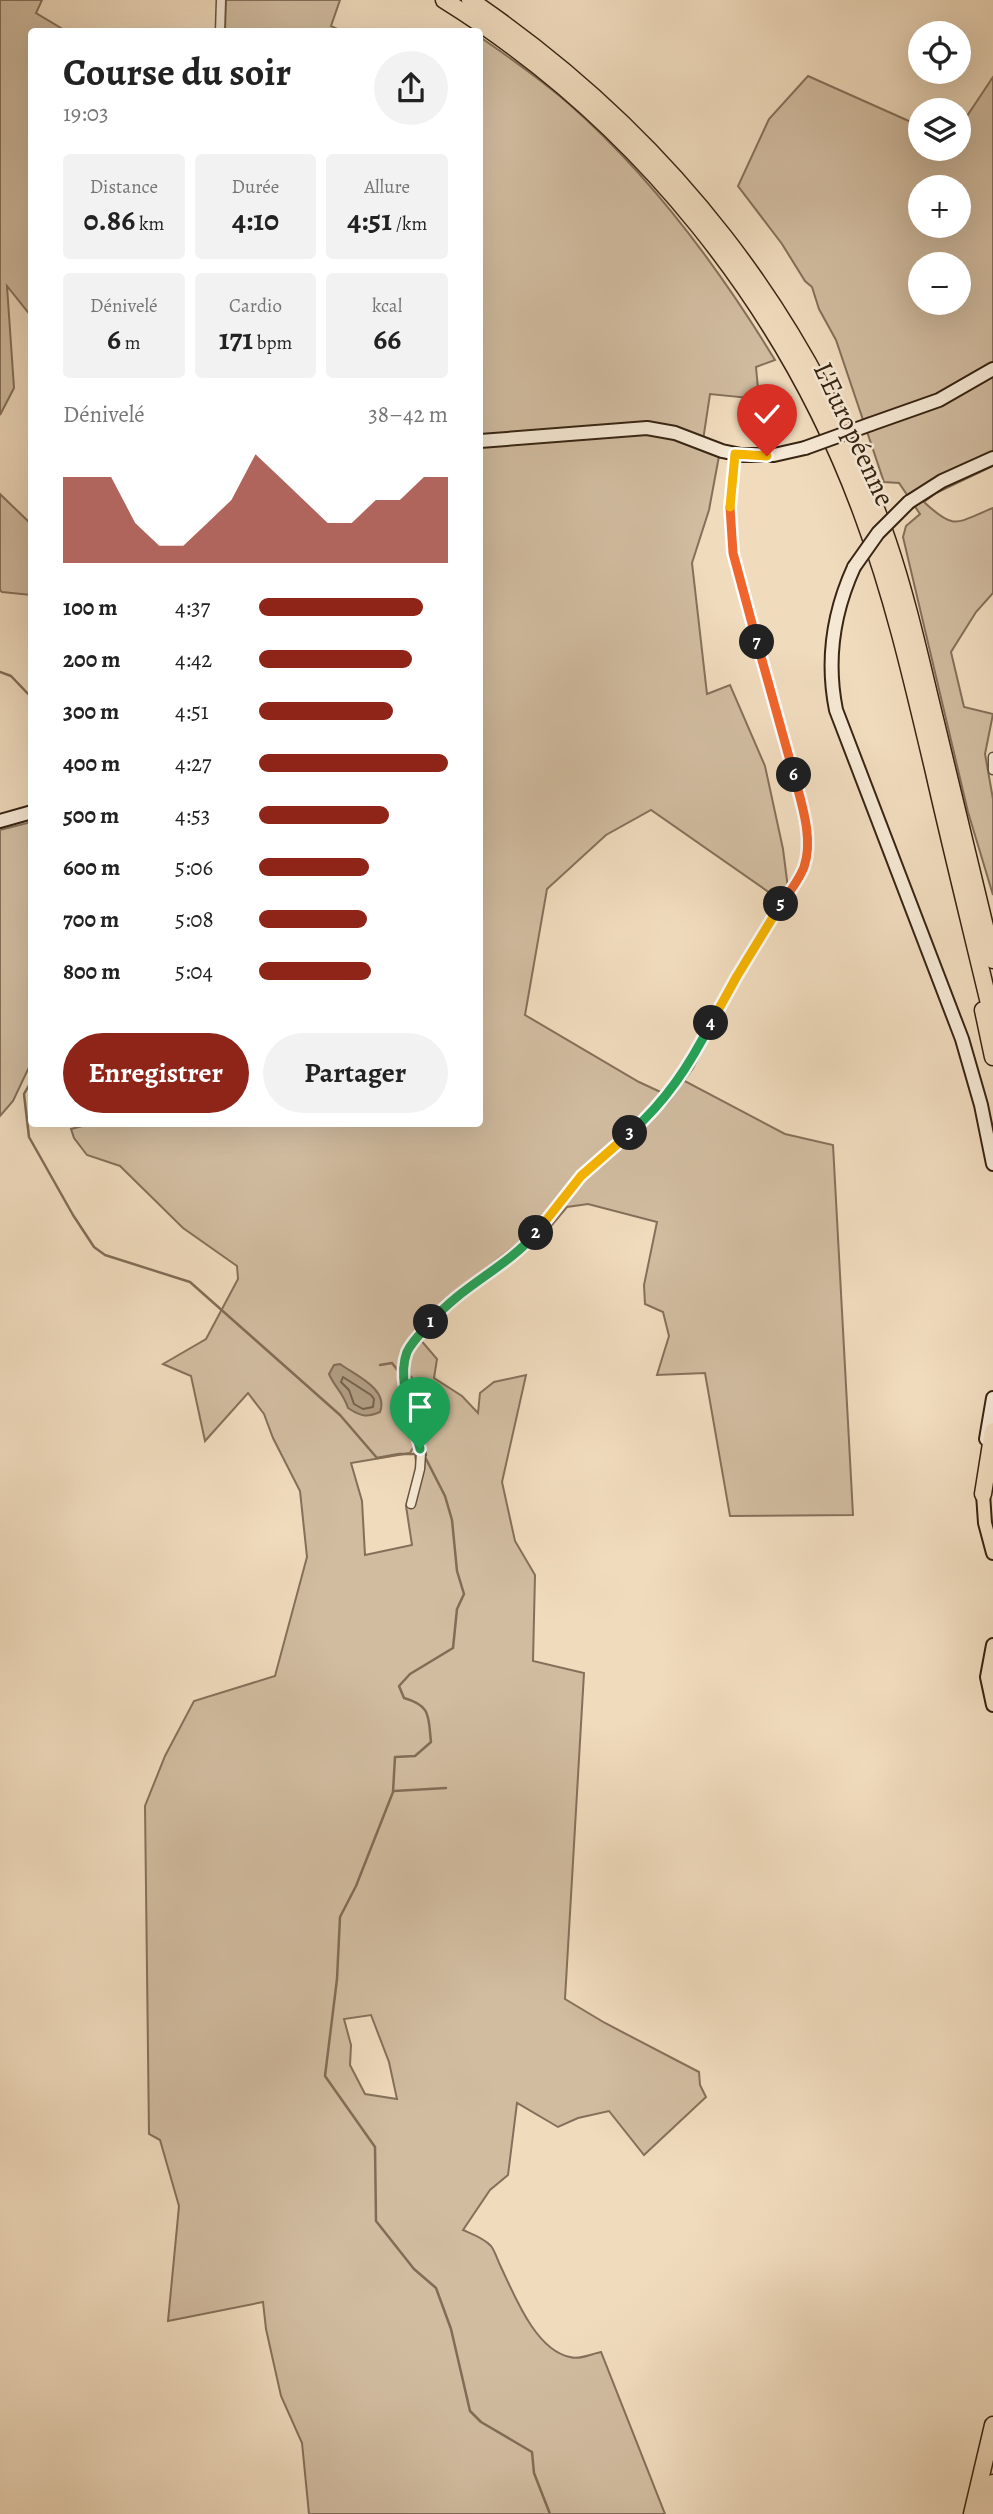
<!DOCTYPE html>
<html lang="fr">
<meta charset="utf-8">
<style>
body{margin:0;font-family:Alegreya,serif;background:#f2f2f2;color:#222;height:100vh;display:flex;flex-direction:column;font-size:26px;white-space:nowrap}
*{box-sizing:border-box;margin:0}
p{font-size:23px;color:#767676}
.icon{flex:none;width:38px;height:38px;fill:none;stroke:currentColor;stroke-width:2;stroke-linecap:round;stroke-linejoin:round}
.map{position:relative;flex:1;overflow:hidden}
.panel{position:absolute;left:28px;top:28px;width:455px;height:1099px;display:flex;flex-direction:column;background:#fff;border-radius:7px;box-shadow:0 7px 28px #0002}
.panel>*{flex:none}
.buttons{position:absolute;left:908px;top:21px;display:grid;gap:14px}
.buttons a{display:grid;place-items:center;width:63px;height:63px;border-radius:50%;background:#fff;box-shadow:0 7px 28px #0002;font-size:35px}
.pin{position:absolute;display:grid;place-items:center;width:60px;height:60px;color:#fff;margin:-72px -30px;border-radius:50% 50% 50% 0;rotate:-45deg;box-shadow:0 0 7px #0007}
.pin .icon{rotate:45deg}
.km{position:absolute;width:35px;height:35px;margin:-18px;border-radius:50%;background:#222;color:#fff;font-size:19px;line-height:35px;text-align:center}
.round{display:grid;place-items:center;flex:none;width:74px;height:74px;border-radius:37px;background:#f2f2f2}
.overview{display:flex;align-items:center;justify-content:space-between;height:119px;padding:0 35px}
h1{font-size:38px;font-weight:700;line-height:52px}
.figures{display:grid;grid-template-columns:repeat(3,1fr);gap:10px;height:119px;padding:7px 35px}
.figures div{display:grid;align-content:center;border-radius:7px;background:#f2f2f2;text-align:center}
.figures b{font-size:30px;font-weight:700}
.figures small{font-size:19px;font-weight:400}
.figures p{font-size:19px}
.chart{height:196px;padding:14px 35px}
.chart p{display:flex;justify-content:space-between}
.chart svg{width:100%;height:126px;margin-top:7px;fill:#8f2418;opacity:.7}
.button{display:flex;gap:14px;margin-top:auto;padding:14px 35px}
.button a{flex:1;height:80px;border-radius:42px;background:#8f2418;color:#fff;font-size:28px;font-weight:700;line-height:80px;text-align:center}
.button a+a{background:#f2f2f2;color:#222}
ul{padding:0 35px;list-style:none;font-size:23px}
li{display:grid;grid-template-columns:112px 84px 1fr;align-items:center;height:52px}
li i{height:18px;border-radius:9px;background:#8f2418}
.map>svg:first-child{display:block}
.green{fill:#d1bca0;stroke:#84705a;stroke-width:2;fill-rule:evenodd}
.water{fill:#b19d83;stroke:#816d56;stroke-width:2}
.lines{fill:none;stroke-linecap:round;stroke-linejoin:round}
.shore{stroke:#74614b;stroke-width:2}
.stream{stroke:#816d56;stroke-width:2.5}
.street-casing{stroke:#66523e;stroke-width:11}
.secondary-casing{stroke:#382513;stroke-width:16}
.primary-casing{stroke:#382513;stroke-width:16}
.highway-casing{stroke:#382513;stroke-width:19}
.street{stroke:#f5e8d4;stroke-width:8}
.secondary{stroke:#f5e8d4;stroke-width:12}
.primary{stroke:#f0dbbd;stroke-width:12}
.highway{stroke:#f0dbbd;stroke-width:16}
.secondary-bridge-casing{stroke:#382513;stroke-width:16;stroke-linecap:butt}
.secondary-bridge{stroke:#f5e8d4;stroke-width:12}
.split-1-casing{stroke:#fff;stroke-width:14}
.split-2-casing{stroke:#fff;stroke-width:14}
.split-3-casing{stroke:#fff;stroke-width:14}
.split-4-casing{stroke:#fff;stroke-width:14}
.split-5-casing{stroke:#fff;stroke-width:14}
.split-6-casing{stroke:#fff;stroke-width:14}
.split-7-casing{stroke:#fff;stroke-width:14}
.split-8-casing{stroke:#fff;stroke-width:14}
.split-9-casing{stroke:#fff;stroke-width:14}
.split-1{stroke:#22a559;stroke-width:9}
.split-2{stroke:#22a559;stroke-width:9}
.split-3{stroke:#f5b400;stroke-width:9}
.split-4{stroke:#22a559;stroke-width:9}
.split-5{stroke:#f5b400;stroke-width:9}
.split-6{stroke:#f0652b;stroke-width:9}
.split-7{stroke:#f0652b;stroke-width:9}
.split-8{stroke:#f0652b;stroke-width:9}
.split-9{stroke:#f5b400;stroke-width:9}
.labels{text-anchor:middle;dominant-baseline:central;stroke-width:5;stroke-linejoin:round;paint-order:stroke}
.street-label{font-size:28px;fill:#382513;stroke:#f5e8d4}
</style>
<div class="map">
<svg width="993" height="2514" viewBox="0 0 993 2514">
<rect width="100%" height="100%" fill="#f0dbbd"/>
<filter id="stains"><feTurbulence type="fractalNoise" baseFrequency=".00286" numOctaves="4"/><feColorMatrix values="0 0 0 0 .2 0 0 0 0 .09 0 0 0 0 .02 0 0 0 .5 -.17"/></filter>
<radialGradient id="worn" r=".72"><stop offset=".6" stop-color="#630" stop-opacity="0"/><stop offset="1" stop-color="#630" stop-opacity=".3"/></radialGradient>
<g class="green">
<path d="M0,0H42L36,13L66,31L32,32L31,316L7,286L14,388L0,415Z"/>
<path d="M226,0H340L331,26L341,31H225Z"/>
<path d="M480,37C510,58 541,79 569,104C651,176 719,268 775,360L756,367L759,399L710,394L702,447L719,456L709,510L692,563L707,694L730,685L765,766L783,849L788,888L780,900L651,810L606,835L547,889L525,1015L639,1082L667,1095L681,1079L785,1134L833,1145L853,1515L730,1516L705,1373L657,1375L669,1336L663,1312L645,1304L644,1285L657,1222L588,1204L567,1207L537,1243L498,1263L466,1289L419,1338L437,1359L434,1378L462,1396L478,1413L480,1393L494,1382L526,1375L502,1482L515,1541L535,1575L533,1661L584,1673L565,1999L605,2023L699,2072L700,2085L706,2097L644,2155L609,2111L578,2118L558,2127L517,2103L508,2175L490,2190L463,2230C472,2234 484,2238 491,2246C495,2251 497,2259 500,2265C514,2294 535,2350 570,2357C580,2360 591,2354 601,2352L665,2514H309L302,2443L281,2396L266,2329L263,2302L168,2321L179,2206L160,2140L149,2134L145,1806L165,1756L194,1701L275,1676L307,1557L300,1491L273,1438L264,1414L248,1393L205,1441L191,1376L163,1364L206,1339L238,1279L237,1266L183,1228L120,1166L87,1155L74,1138L71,1129L90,1124H480ZM414,1446L417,1470L406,1506L412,1545L365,1555L362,1501L351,1463L410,1453ZM371,2015L389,2062L397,2099L365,2094L350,2065L351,2045L344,2019Z"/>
<path d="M808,76L920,126V149H959V128L993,77V466L936,493L924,502C955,531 956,523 993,508V593L976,612L951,652L964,707L993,714L985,754L993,799V895L968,812L903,537L906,526L920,514L899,483L884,482L836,340L819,309L812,287L805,281L782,244L738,186L769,119ZM920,187H959V226H920ZM920,264H959V303H920Z"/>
<path d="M0,494L31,524V595L2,592L0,590Z"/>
<path d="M31,822V1063L13,1101L0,1116V830Z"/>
</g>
<path class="water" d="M340,1364C355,1375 389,1389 380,1412C366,1418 360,1416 348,1408C343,1392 335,1388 329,1374L334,1365Z"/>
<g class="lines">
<path class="shore" d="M343,1377L371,1395L374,1399L373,1407L363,1409L354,1404L349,1390L341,1382Z"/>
<g class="stream">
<path d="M0,672L11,676L32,698"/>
<path d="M32,1080L24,1094L29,1137L73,1215L94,1247L105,1255L190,1282L340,1415L377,1458L399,1454H417"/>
<path d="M380,1365L392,1363L399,1372L411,1377L428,1404L429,1409L415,1417L426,1455"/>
<path d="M424,1455L445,1496L452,1520L457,1571L464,1594L457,1609L453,1648L410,1674L399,1686L404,1698C432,1706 428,1717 431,1742L415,1756L395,1757L393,1792L356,1886L340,1917L337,1979L325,2076L375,2147L376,2221L414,2269L436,2288L451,2329L470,2411L481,2422L532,2452L534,2473L550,2514"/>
<path d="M394,1791L446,1788"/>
</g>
<defs>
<g id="street">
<path d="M220,32L221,0"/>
<path d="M993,757V770"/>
<path d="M411,1504L420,1469L421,1453L410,1416L405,1380V1359L411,1346L448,1303L530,1240L581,1176L665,1099L689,1066L737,976L804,867L807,850L806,830L798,789L733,553L730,511L735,454"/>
</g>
<g id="secondary">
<path d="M871,424L939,400L993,369"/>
<path d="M480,441L647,428L675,433L722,451L741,455H774L805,448"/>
<path d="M909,502L942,481L993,458"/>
<path d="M854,567C833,613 826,660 836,710L962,1039L981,1105L993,1164"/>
<path d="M0,821L32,812"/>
<path d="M986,1439L993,1398"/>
</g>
<g id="primary">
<path d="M983,1494L985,1523L993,1553"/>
<path d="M993,1645L987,1677L993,1705"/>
</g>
<g id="highway">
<path d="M444,0C637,120 787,306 864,519C894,600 913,684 933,768C952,852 973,936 993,1020"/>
<path d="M470,0C667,134 811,316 888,542C908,601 921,662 936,723C955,802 974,881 993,960"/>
<path d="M983,1010L993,1057"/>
<path d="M983,1494L993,1431"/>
<path d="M972,2514L993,2425"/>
<path d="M986,2514L993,2483"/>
</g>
</defs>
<use href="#street" class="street-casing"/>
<use href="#secondary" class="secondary-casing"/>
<use href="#primary" class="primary-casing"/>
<use href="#highway" class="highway-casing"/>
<use href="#street" class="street"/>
<use href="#secondary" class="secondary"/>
<use href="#primary" class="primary"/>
<use href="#highway" class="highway"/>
<defs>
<g id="secondary-bridge">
<path d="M805,448L871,424"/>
<path d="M854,567L878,533L909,502"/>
</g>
</defs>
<use href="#secondary-bridge" class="secondary-bridge-casing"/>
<use href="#secondary-bridge" class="secondary-bridge"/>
</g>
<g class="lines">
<defs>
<path id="split-1" d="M420,1449C414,1422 396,1380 407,1352C412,1341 423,1331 431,1322"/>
<path id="split-2" d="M431,1322C461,1286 506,1268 536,1233"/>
<path id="split-3" d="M536,1233L581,1176L630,1133"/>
<path id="split-4" d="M630,1133C666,1101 689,1066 711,1023"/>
<path id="split-5" d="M711,1023L737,976L781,904"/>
<path id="split-6" d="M781,904C789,893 799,880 804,867C814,839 801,802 794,775"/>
<path id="split-7" d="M757,642L794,775"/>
<path id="split-8" d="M730,507L733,553L757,642"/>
<path id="split-9" d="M730,507L735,454L767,456"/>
</defs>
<use href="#split-1" class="split-1-casing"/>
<use href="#split-2" class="split-2-casing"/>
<use href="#split-3" class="split-3-casing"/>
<use href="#split-4" class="split-4-casing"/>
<use href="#split-5" class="split-5-casing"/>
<use href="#split-6" class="split-6-casing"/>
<use href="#split-7" class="split-7-casing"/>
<use href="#split-8" class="split-8-casing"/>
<use href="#split-9" class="split-9-casing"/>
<use href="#split-1" class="split-1"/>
<use href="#split-2" class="split-2"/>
<use href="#split-3" class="split-3"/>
<use href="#split-4" class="split-4"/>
<use href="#split-5" class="split-5"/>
<use href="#split-6" class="split-6"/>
<use href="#split-7" class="split-7"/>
<use href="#split-8" class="split-8"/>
<use href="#split-9" class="split-9"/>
</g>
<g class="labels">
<g class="street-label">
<text transform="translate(854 434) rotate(65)">L'Européenne</text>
</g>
</g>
<rect width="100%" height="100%" filter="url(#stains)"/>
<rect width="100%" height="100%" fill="url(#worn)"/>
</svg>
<div class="buttons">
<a><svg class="icon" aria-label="locate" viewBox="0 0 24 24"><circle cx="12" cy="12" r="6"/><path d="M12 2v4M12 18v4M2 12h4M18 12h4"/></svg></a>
<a><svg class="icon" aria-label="layers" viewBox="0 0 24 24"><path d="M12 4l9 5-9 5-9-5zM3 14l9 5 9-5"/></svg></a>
<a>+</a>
<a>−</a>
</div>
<div class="pin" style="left:420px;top:1449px;background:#1e9e55"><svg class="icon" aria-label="arrive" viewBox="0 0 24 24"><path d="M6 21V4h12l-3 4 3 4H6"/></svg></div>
<div class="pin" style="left:767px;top:456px;background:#d93025"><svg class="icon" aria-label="check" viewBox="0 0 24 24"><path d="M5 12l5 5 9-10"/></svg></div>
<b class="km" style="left:431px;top:1322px">1</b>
<b class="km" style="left:536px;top:1233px">2</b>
<b class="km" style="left:630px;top:1133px">3</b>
<b class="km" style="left:711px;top:1023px">4</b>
<b class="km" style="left:781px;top:904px">5</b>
<b class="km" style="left:794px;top:775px">6</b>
<b class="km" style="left:757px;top:642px">7</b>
<section class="panel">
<div class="overview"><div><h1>Course du soir</h1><p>19:03</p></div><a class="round"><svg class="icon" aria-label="share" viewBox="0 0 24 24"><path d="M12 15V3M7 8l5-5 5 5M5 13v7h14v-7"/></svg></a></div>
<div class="figures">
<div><p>Distance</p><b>0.86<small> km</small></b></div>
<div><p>Durée</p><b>4:10</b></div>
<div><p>Allure</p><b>4:51<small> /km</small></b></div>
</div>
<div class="figures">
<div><p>Dénivelé</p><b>6<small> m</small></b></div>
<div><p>Cardio</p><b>171<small> bpm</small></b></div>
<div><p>kcal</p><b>66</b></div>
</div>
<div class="chart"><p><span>Dénivelé</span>38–42 m</p>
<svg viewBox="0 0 160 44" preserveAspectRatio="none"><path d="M0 44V14L10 14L20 14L30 30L40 38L50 38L60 30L70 22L80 6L90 14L100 22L110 30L120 30L130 22L140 22L150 14L160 14V44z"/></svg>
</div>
<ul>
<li><b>100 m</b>4:37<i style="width:87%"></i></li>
<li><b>200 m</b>4:42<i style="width:81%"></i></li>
<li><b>300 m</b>4:51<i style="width:71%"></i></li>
<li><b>400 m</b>4:27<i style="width:100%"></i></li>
<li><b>500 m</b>4:53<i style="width:69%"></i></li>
<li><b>600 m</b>5:06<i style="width:58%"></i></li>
<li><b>700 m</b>5:08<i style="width:57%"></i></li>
<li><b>800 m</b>5:04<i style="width:59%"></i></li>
</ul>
<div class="button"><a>Enregistrer</a><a>Partager</a></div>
</section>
</div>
